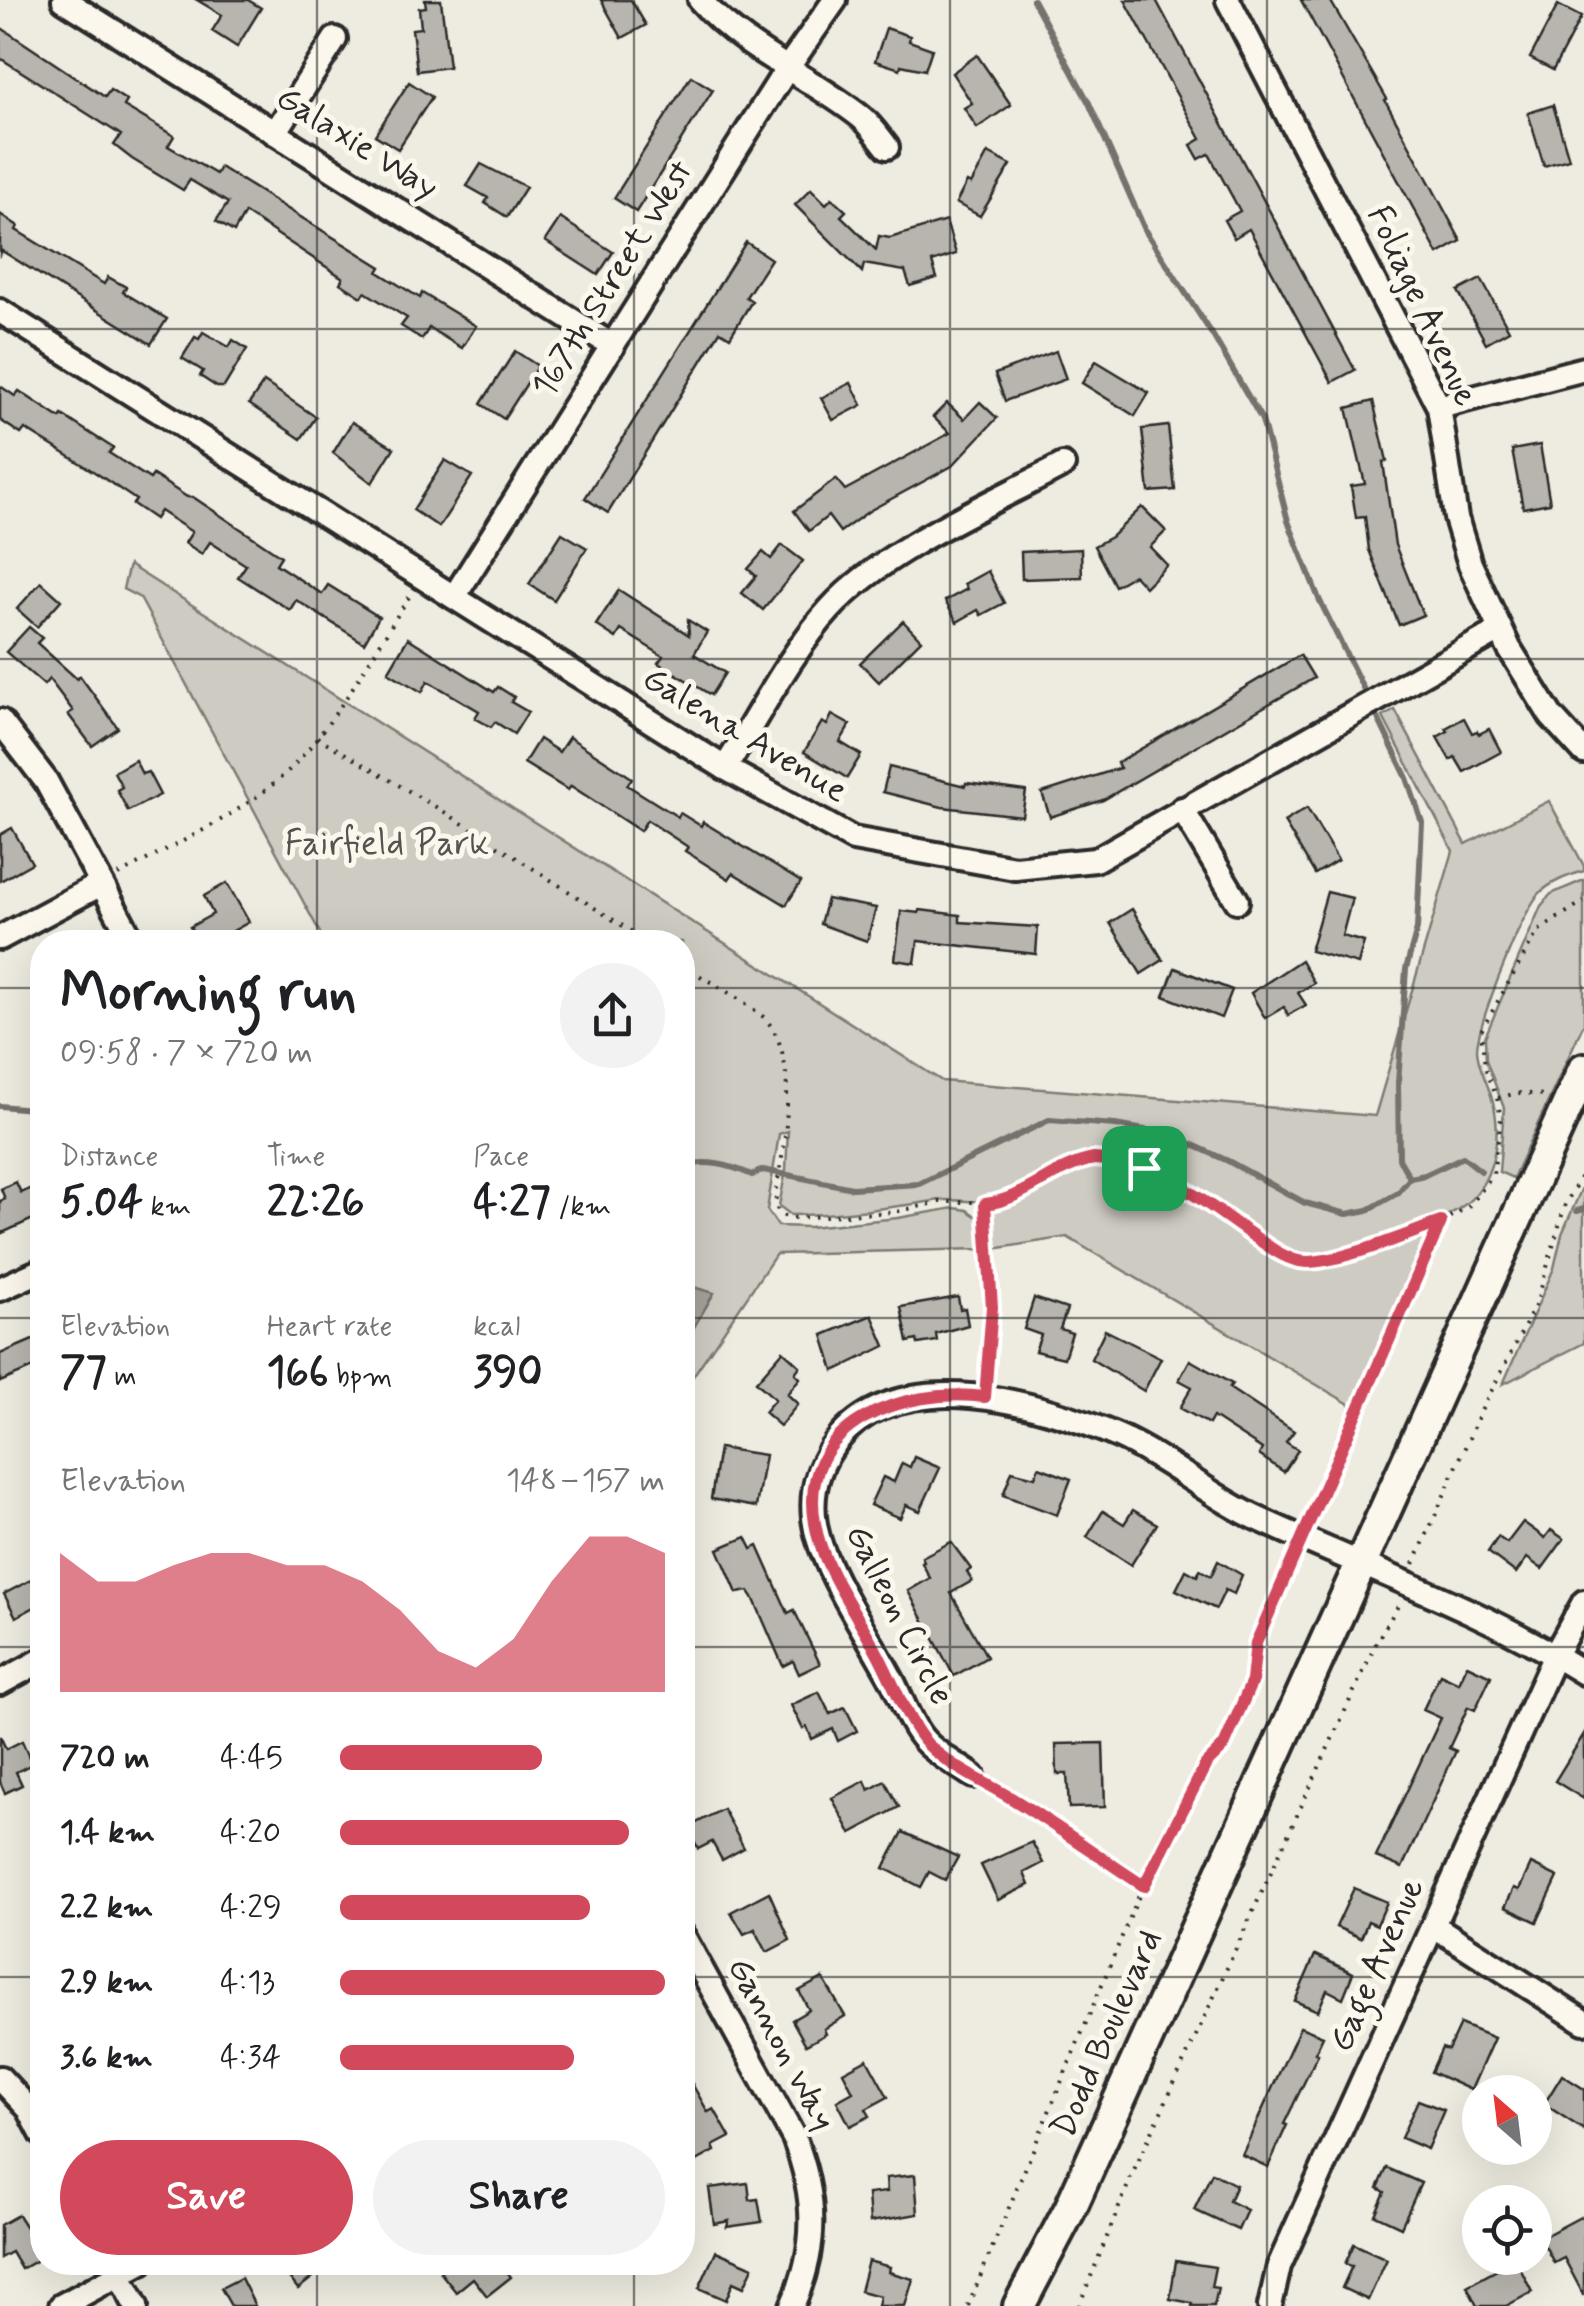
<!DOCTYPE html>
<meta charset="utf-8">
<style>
body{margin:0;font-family:Mynerve,sans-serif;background:#f2f2f2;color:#202124;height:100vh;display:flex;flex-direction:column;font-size:38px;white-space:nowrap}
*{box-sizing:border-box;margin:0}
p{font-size:32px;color:#757577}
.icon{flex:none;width:55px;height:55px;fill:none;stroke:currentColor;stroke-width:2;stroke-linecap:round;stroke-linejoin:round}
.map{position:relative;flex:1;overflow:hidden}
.panel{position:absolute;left:30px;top:930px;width:665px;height:1345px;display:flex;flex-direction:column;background:#fff;border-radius:40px;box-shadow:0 10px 40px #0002}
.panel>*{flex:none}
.needle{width:65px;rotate:332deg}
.buttons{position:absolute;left:1462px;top:2075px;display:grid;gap:20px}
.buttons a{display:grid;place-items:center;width:90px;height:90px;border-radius:50%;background:#fff;box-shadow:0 10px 40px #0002;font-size:50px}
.pin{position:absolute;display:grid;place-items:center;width:85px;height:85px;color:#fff;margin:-42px;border-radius:20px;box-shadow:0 5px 15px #0006}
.round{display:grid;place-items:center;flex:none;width:105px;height:105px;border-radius:52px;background:#f2f2f2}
.head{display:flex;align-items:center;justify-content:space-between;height:170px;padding:0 30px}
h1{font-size:55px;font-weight:700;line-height:75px}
.figures{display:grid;grid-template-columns:repeat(3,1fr);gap:15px;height:170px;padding:10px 30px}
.figures div{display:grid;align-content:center}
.figures b{font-size:42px;font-weight:700}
.figures small{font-size:28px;font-weight:400}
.figures p{font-size:28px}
.chart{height:280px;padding:20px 30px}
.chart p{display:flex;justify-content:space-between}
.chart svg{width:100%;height:180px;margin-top:10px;fill:#d1495b;opacity:.7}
.cta{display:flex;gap:20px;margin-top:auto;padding:20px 30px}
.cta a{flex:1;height:115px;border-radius:60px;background:#d1495b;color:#fff;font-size:40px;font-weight:700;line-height:115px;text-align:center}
.cta a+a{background:#f2f2f2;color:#202124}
ul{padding:0 30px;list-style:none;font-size:32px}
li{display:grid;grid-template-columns:160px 120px 1fr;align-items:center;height:75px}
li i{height:25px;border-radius:12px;background:#d1495b}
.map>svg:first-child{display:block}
.green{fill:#cecbc2;stroke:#7c7b76;stroke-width:2.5}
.water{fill:#a4a29a;stroke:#74726e;stroke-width:2.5}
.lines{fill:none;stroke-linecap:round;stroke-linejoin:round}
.stream{stroke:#74726e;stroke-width:6}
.building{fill:#b8b5ae;stroke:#2b2b2b;stroke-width:2.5}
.minor-casing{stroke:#2b2b2b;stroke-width:30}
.tertiary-casing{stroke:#2b2b2b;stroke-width:38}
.path{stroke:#2b2b2b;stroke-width:4;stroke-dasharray:2.5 8;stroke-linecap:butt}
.minor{stroke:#fbf7ec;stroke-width:22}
.tertiary{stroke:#fbf7ec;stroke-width:30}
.route-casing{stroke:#fff;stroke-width:20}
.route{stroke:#d1495b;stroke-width:12}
.grid{fill:none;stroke:#2b2b2b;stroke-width:2.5;stroke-opacity:0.55}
.labels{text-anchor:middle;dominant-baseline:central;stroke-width:10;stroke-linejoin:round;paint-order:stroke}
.street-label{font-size:35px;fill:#2b2b2b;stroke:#fbf7ec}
.park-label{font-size:35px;fill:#545351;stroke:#fbf7ec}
</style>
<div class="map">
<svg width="1584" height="2306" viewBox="0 0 1584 2306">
<rect width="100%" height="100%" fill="#eeebe0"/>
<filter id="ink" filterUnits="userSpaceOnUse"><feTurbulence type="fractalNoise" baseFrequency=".01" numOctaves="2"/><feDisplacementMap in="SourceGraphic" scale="20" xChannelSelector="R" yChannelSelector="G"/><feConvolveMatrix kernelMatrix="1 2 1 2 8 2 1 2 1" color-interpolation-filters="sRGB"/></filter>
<g filter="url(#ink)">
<g class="green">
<path d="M129,565L942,1081L1375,1116L1453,851L1383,717L1395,710L1466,844L1549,801L1584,866V871C1567,876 1550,882 1538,895C1521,916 1478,1023 1477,1049C1477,1066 1488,1083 1492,1099C1503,1135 1494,1186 1460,1208C1438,1223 1408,1229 1383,1238C1362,1245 1340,1256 1318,1257C1263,1262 1186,1163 1111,1155C1065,1151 1036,1189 993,1200C974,1205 953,1197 933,1201C886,1208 840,1215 791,1215L779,1206L786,1170L788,1131L779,1134L767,1210L778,1226L809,1227L898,1218L954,1208L967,1210L981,1220V1249L776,1254L683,1391V1346L693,1332L688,1284H683L682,942H325L140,598L123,589Z"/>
<path d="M1584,880V1023L1513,1178L1499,1172L1504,1108L1486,1060L1485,1037L1541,906L1551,894Z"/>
<path d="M1098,1164L1137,1169L1164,1180L1291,1264L1327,1268L1435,1229L1356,1408L1067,1237L993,1249V1211L1069,1172Z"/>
<path d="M1584,1183V1343L1503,1384L1554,1268L1562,1234Z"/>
</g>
<path class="water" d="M683,1284L714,1293L683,1346L682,1284Z"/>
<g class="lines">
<g class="stream">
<path d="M1033,0L1089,103L1146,232L1212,334L1262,420L1288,521L1319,599L1363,688"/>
<path d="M1378,718L1407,778L1422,822L1417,929L1406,969L1398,1083L1399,1159L1410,1178"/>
<path d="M0,1106L42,1110"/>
<path d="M682,1166C707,1159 729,1165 752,1175L763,1170L852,1188L919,1184L1049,1120L1115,1125L1169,1134L1228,1161L1305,1203L1347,1214L1368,1210L1398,1193L1410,1178L1425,1175L1463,1157L1481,1171"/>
<path d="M1577,1211L1584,1209"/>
</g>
</g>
<g class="building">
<path d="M197,0H248L261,8L237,47L212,31L222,15Z"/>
<path d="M425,0H441L449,67L417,71L412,29L421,28L419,8L426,7Z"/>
<path d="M601,0H631L646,25L622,38Z"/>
<path d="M1125,0H1156L1355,370L1332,382L1249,229L1234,238L1224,220L1240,211L1209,154L1199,159L1191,145L1201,139Z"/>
<path d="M1301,0H1330L1387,99L1385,100L1461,241L1438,254Z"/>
<path d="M1558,5L1581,17L1553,70L1530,58Z"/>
<path d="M0,27L105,97L110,90L127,101L124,106L174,136L168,146L216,174L220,167L381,267L378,272L420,298L422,293L476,326L462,348L429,328L422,339L401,326L407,318L365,292L362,297L340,283L343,278L245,213L234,232L216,221L228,203L190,180L183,190L132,159L114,145L121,135L0,58Z"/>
<path d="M886,28L910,36L909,41L932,49L925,70L901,65L900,69L875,61Z"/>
<path d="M977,55L1011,105L977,128L964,108L972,103L952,73Z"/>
<path d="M691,76L713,90L636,212L614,198Z"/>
<path d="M409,82L432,97L398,149L375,135Z"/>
<path d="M1553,105L1569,159L1544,166L1528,113Z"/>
<path d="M988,153L1011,165L980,216L956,203L967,182L971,184Z"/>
<path d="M481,164L526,187L507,217L485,203L488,198L467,186Z"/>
<path d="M811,189L826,204L832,198L846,211L841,216L876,250L879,236L890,238L946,221L956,254L932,262L937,278L910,286L905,271L864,264L862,272L795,205Z"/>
<path d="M0,214L18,226L16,230L104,284L108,277L126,287L123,292L167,319L151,344L2,251L0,254Z"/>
<path d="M560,218L613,252L598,275L545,241Z"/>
<path d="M746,242L771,259L746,297L752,301L730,337L720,331L608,513L585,498Z"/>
<path d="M1481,279L1509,330L1486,343L1458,291Z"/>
<path d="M203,332L229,347L233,340L247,349L224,387H217L200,376L203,371L182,358L195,337L199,339Z"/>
<path d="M515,351L538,366L504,419L481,404Z"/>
<path d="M1056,351L1066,379L1005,401L995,374Z"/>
<path d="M1096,361L1149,393L1135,416L1082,383Z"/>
<path d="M264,382L316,417L301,439L249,404Z"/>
<path d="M851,383L862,405L833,420L821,398Z"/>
<path d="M0,386L15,396L19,391L60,418L62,415L113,448L109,453L150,479L153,475L187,497H193L281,556L276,564L322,594L328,585L379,617L364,643L296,600L290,610L238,577L246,565L210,542L202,554L185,543L192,532L160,511L155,519L133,504L136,500L96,473L25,429L21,434L0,420Z"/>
<path d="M1373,401L1387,461L1383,462L1395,545L1423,615L1399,625L1369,550L1365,517L1356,518L1351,486L1365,484L1347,408Z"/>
<path d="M980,402L997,418L952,466L869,511L840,532L828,516L809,531L794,511L836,479L845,490L950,433L933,417L947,403L964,419Z"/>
<path d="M352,422L394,448L372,483L333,453Z"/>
<path d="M1168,426L1175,490L1149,492L1142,429Z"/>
<path d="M1540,445L1550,503L1523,508L1512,450Z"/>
<path d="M445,460L472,476L439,527L413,510Z"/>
<path d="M1142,507L1166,531L1150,547L1167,565L1145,587L1134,575L1115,586L1094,546L1111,537Z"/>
<path d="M562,533L587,548L554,600L529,584Z"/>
<path d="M782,545L803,561L763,610L742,593L756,576L748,569L763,552L771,559Z"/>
<path d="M1081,549L1082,577L1022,579L1021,552Z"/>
<path d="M988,571L1004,603L981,615L978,610L957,622L945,601L967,589L964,584Z"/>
<path d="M41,582L61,600L37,627L17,609Z"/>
<path d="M619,590L689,635L688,620L707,632L694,654L725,673L711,695L658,663L663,656L621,630L616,638L596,625Z"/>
<path d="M903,621L921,640L879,682L860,663Z"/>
<path d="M29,627L42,638L37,643L77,679L80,676L118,728L92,746L68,714L73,711L49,679L44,685L6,652Z"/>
<path d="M408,638L494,692L498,687L514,697L511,702L528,712L514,734L495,722L491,727L475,718L479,711L428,681L422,692L388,672Z"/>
<path d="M1300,655L1314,678L1103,800L1050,817L1042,793L1120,768L1117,763Z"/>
<path d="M832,715L850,725L840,742L861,755L847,778L804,752L822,722L827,725Z"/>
<path d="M1464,718L1472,733L1477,731L1479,734L1489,729L1501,752L1464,772L1455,757L1450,760L1437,737L1448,731L1446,728Z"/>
<path d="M569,737L632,778L627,785L678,817L680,813L701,826L703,822L801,882L786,905L733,873L729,879L685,851L688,847L647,820L640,831L571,786L568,790L524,763L539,739L559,752Z"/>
<path d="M135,760L142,774L148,772L160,795L128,811L117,790L122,787L114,772Z"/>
<path d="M889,767L965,786L966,783L1026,791L1022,816L942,807L883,792Z"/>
<path d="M1307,808L1338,860L1315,874L1284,822Z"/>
<path d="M12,828L32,863L0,881V835Z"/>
<path d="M227,883L249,922L213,942H199L190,927L213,914L204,896Z"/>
<path d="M1327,892L1352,898L1342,936L1364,942L1358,964L1310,951Z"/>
<path d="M827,899L876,908L867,941L820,924Z"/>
<path d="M1132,909L1163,960L1141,974L1110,923Z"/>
<path d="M920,910L960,915V922L1038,927L1036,954L918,941L915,963L895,960L901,911L919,913Z"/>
<path d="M1301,960L1314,983L1298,993L1306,1005L1288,1015L1284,1007L1265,1018L1251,993Z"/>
<path d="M1175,968L1232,990L1221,1018L1164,996Z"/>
<path d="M16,1182L21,1193L42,1183V1215L0,1234V1201L5,1199L1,1189Z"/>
<path d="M958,1297L960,1309L965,1308L968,1325L936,1334L937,1341L918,1344L917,1340L908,1342L901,1307Z"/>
<path d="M1034,1298L1067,1309L1060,1329L1072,1333L1064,1358L1035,1351L1041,1335L1024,1329Z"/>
<path d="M872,1315L885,1346L834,1371L823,1335Z"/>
<path d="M1105,1330L1161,1358L1144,1391L1091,1359Z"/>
<path d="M42,1336V1364L0,1382V1354Z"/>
<path d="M783,1351L800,1366L795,1373L800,1378L787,1394L798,1404L780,1426L764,1412L775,1399L756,1382Z"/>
<path d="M1190,1360L1232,1384L1229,1388L1294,1431L1286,1442L1298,1450L1284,1472L1259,1455L1262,1449L1213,1417L1209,1424L1180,1408L1192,1387L1179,1380Z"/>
<path d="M719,1448L765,1455L756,1507L711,1499Z"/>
<path d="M914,1457L940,1468L920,1511L906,1505L900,1518L870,1505L883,1477L894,1482L902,1463L910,1467Z"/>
<path d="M1039,1467L1071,1479L1057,1515L1003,1495L1012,1471L1035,1477Z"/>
<path d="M1133,1510L1157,1524L1131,1565L1087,1537L1103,1511L1124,1524Z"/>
<path d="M1523,1522L1545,1538L1551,1530L1564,1539L1542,1569L1527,1558L1516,1573L1488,1552L1498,1537L1507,1543Z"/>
<path d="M746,1537L752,1549L758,1546L788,1613L794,1610L820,1664L799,1674L793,1661L783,1666L753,1597L749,1591L737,1593L718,1549Z"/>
<path d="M951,1542L971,1569L967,1572L972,1581L951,1593L987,1657L954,1676L908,1591L930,1578L922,1563L924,1562L922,1557Z"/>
<path d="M1218,1561L1242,1575L1234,1594L1225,1590L1216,1609L1176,1590L1186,1570L1197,1576L1200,1570L1211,1576Z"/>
<path d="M42,1574V1603L16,1617L4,1594Z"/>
<path d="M1467,1665L1491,1676L1475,1710L1468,1707L1449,1748L1456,1751L1402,1868L1376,1857L1441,1718L1423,1710L1440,1674L1459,1683Z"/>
<path d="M819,1692L830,1714L845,1707L857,1731L838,1741L833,1729L812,1739L807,1727L803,1729L791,1705Z"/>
<path d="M1584,1734V1799L1555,1781Z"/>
<path d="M0,1736L6,1749L22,1741L32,1764L16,1772L22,1785L5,1793L0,1782Z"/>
<path d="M1103,1743L1105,1807L1069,1808L1067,1774H1057L1056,1744Z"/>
<path d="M865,1781L869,1790L885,1781L899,1807L851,1833L832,1798Z"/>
<path d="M723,1809L744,1848L722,1860L712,1842L698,1849L687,1828Z"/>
<path d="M903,1832L958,1857L945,1880L929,1872L921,1887L884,1868Z"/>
<path d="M1032,1842L1043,1863L1024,1873L1029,1885L998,1900L981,1865Z"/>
<path d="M1531,1864L1558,1877L1537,1922L1505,1907L1514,1888L1519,1890Z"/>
<path d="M1354,1888L1387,1902L1377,1925L1368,1921L1361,1938L1336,1927Z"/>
<path d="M769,1892L790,1940L767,1952L755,1929L744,1934L731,1912Z"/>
<path d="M1315,1955L1353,1973L1343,1998L1327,1990L1318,2011L1295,2001Z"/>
<path d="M823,1978L845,2016L824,2029L826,2034L806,2045L792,2020L809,2010L799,1991Z"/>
<path d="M1460,2024L1494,2038L1471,2090L1431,2072L1442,2048L1448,2050Z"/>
<path d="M1300,2027L1323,2036L1315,2053L1318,2054L1284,2124L1287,2125L1268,2167L1242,2155Z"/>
<path d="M867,2059L888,2097L866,2109L870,2116L850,2126L837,2101L853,2092L843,2072Z"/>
<path d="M682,2066L708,2112L714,2109L730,2137L713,2146L715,2151L691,2164L682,2148Z"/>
<path d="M1562,2075L1584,2089V2130L1544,2104Z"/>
<path d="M1418,2100L1444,2110L1427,2149L1401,2138Z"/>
<path d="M1387,2168L1421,2183L1401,2227L1375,2215L1385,2192L1378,2188Z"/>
<path d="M1212,2173L1236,2185L1229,2201L1247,2210L1238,2230L1194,2210Z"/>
<path d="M915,2175L918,2214L870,2222L868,2194L887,2192L886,2178Z"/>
<path d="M748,2183L750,2200L758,2199L762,2222L727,2227L729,2221L714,2224L709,2188Z"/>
<path d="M18,2215L42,2252V2257L21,2269L11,2252L0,2258V2225Z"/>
<path d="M1584,2215V2296L1564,2258L1554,2263L1541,2238Z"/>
<path d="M1354,2244L1387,2259L1368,2300L1342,2288L1352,2266L1345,2264Z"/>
<path d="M716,2251L753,2267L744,2287L733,2282L726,2300L699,2288Z"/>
<path d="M1516,2260L1532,2292L1506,2306H1477L1467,2286Z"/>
<path d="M868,2261L890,2267L889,2272L913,2279L905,2306H878L880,2296L860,2291Z"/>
<path d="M1176,2261L1215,2267L1211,2287L1218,2288L1214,2306H1192V2303L1170,2299Z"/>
<path d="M277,2262H332L298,2289Z"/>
<path d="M451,2262H500L511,2277L487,2296L473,2278L456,2292L440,2272Z"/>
<path d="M241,2278L255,2306H231L221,2288Z"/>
</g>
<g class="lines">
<defs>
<g id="minor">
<path d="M64,0L613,346"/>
<path d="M700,0C745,51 809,76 861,117C871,125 879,137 887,147"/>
<path d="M1228,0L1439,407L1456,518L1470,564L1509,648L1551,716L1584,752"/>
<path d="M275,133L335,39"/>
<path d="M0,311L725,768L853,839L1015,868L1095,860L1500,630"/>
<path d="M1439,407L1584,369"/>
<path d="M454,597L786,70L835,0"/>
<path d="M0,721L46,781L133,942"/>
<path d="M725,768C756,720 792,650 830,609C884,549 991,504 1063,465"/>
<path d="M1182,809L1237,901"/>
<path d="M0,938L101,884"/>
<path d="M0,1289L42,1270"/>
<path d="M0,1683L42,1660"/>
<path d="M973,1776C958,1765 936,1754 924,1740C910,1725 902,1699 892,1680C870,1639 837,1590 821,1547C807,1508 812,1473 837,1441C899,1361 1043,1403 1120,1437C1170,1460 1213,1499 1263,1521C1371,1570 1484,1610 1584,1673"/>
<path d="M1434,1926L1584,2022"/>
<path d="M682,1934L794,2138C817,2197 818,2248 792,2306"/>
<path d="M0,2078L29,2109L42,2134"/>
<path d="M114,2265L136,2306"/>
<path d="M61,2306L142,2262"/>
<path d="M1270,2306L1279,2266L1555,1655L1584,1602"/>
</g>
<path id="tertiary" d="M1019,2306L1070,2209L1584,1069"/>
</defs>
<use href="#minor" class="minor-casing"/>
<use href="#tertiary" class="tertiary-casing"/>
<g class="path">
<path d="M317,737L446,813L648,942"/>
<path d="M118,875C172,846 230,820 277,781C330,736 373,652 411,594"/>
<path d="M682,965C708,981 737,996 761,1015C796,1044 788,1122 781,1163C779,1179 771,1200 780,1215L792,1218L895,1212L940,1202H1004L1076,1162L1117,1160L1172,1179L1282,1253L1300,1262L1321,1261L1441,1222L1468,1207L1481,1191L1493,1174L1501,1119L1497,1098L1485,1067L1481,1031L1538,931L1584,901"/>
<path d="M1498,1098L1517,1093L1547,1095"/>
<path d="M985,1204L992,1307L987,1377"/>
<path d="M1311,1522L1441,1223"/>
<path d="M1414,1564L1480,1413L1537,1302L1565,1205L1584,1170"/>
<path d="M990,1786L1143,1886L1205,1764L1224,1747L1252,1681L1256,1643L1295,1558"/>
<path d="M968,2306L1143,1886"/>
<path d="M1079,2306L1132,2175L1378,1639L1401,1601"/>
</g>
<use href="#minor" class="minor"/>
<use href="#tertiary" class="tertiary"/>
</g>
</g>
<g class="lines" filter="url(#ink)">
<defs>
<path id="route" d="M1094,1159C1158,1163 1195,1195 1245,1230C1261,1241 1280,1257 1299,1261C1328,1268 1410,1233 1441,1222L1256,1643L1252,1681L1224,1746L1206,1764L1144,1886C1099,1857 1056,1825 1011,1798C985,1782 942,1763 923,1739C904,1714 892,1680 877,1652C856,1612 822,1568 815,1523C797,1422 905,1387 985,1397L992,1307L985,1204C1026,1199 1054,1166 1094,1159Z"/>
</defs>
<use href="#route" class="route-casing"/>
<use href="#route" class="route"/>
</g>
<path class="grid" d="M317,0V942M634,0V942M950,0V2306M1267,0V2306M0,329H1584M0,659H1584M0,988H42M682,988H1584M0,1318H42M682,1318H1584M0,1647H42M682,1647H1584M0,1977H42M682,1977H1584M317,2262V2306M634,2262V2306"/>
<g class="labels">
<g class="street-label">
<text transform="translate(357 143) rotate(32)">Galaxie Way</text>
<text transform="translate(613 279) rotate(-58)">167th Street West</text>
<text transform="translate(1422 306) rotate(65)">Foliage Avenue</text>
<text transform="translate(745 735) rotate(31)">Galena Avenue</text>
<text transform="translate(899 1615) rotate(63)">Galleon Circle</text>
<text transform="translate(1377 1965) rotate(-66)">Gage Avenue</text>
<text transform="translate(1107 2034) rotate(-66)">Dodd Boulevard</text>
<text transform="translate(781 2044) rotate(62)">Gannon Way</text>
</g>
<g class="park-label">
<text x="387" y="844">Fairfield Park</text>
</g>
</g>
</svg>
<div class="buttons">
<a><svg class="needle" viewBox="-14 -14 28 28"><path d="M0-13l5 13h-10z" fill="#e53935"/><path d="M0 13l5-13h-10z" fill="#757577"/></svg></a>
<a><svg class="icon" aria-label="locate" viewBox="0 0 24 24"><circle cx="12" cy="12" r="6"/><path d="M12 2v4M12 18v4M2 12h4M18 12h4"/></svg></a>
</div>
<div class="pin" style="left:1144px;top:1168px;background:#1e9e55"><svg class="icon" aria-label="arrive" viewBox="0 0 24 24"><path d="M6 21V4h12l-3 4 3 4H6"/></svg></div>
<section class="panel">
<div class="head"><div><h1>Morning run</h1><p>09:58 · 7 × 720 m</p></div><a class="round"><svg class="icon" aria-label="share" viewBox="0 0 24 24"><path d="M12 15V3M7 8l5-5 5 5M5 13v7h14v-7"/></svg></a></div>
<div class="figures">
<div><p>Distance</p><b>5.04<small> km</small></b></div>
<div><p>Time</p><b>22:26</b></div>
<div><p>Pace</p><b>4:27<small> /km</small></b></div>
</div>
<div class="figures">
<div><p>Elevation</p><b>77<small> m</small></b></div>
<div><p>Heart rate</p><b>166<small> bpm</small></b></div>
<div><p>kcal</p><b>390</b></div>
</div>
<div class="chart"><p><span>Elevation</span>148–157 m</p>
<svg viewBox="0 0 160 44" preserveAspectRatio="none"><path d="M0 44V10L10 17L20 17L30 13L40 10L50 10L60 13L70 13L80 17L90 24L100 34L110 38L120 31L130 17L140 6L150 6L160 10V44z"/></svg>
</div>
<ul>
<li><b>720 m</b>4:45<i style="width:62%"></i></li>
<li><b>1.4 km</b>4:20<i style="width:89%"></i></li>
<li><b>2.2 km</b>4:29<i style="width:77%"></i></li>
<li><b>2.9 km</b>4:13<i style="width:100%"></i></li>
<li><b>3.6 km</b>4:34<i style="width:72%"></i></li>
</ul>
<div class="cta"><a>Save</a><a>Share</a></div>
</section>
</div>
